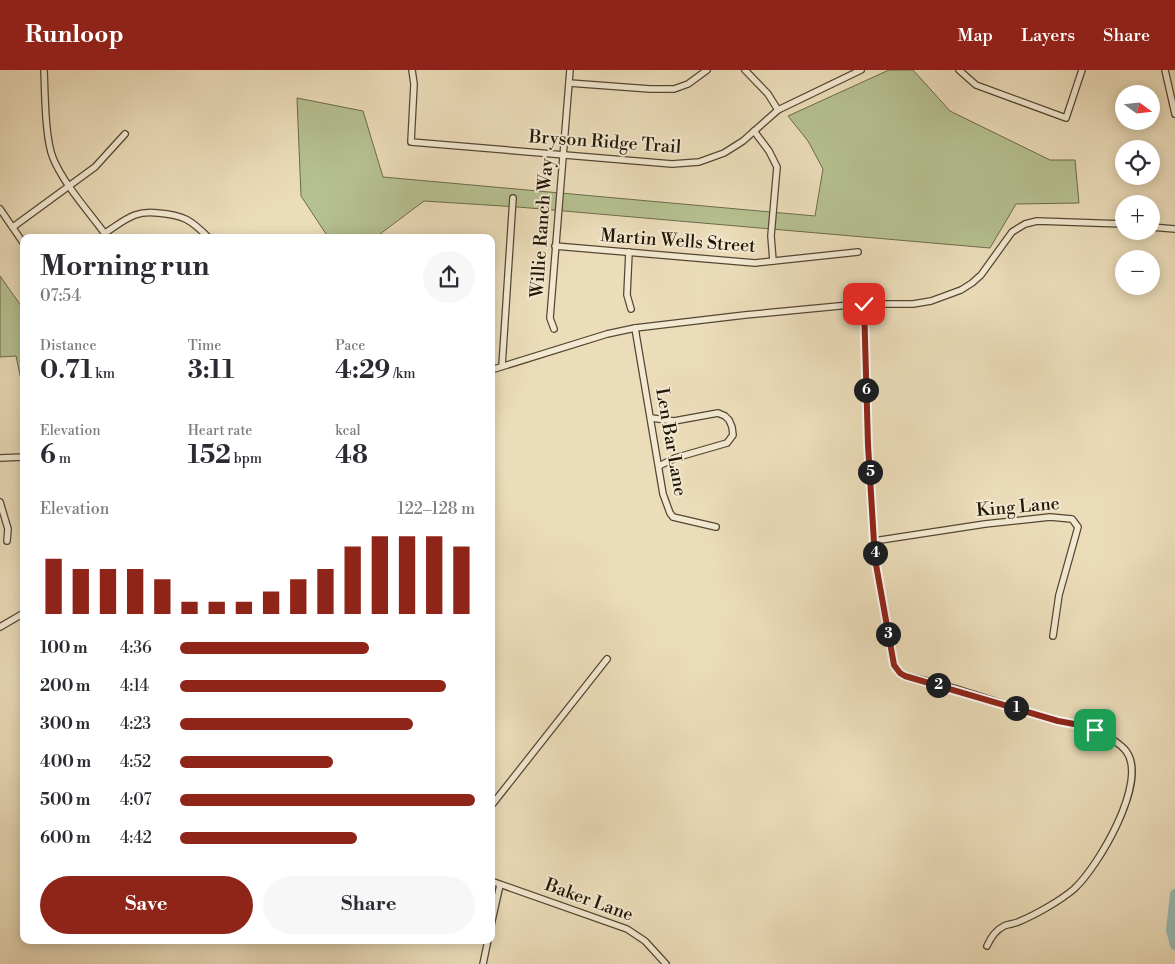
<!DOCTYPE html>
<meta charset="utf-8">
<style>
body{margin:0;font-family:"Libre Bodoni",serif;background:#f7f7f7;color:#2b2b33;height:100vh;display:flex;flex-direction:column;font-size:19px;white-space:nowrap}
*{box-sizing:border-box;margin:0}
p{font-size:16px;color:#7c7c81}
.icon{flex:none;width:28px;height:28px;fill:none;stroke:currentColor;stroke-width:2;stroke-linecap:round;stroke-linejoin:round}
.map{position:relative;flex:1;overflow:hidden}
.side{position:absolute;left:20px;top:164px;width:475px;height:710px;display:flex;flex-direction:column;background:#fff;border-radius:10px;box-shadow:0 2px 12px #0003}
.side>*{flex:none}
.needle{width:32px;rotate:105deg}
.tools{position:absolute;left:1115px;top:15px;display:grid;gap:10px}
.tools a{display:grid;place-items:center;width:45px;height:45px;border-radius:50%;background:#fff;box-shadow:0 2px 12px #0003;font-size:25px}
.pin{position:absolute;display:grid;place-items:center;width:42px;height:42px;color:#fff;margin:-21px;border-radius:10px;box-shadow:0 2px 8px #0006}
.km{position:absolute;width:25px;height:25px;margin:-12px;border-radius:50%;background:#222;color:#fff;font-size:14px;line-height:25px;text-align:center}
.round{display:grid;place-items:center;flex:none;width:52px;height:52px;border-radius:26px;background:#f7f7f7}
.overview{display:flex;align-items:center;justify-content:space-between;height:85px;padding:0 20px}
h1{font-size:28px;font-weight:700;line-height:38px}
.metrics{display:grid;grid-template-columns:repeat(3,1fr);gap:8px;height:85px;padding:5px 20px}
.metrics div{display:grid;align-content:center}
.metrics b{font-size:25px;font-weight:700}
.metrics small{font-size:14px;font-weight:400}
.metrics p{font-size:14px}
.chart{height:140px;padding:10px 20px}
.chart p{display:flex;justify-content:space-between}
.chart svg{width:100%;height:90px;margin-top:5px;stroke:#8f2418;stroke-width:6}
.button{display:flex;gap:10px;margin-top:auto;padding:10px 20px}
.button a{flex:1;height:58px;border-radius:30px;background:#8f2418;color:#fff;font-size:20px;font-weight:700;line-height:58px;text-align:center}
.button a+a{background:#f7f7f7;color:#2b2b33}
ul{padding:0 20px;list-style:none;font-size:16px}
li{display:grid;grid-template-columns:80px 60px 1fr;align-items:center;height:38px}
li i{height:12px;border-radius:6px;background:#8f2418}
header{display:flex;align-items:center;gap:30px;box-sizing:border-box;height:70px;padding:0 25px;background:#8f2418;color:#fff}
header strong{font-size:24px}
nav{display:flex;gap:28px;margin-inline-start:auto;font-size:18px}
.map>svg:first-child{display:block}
.green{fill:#b6c191;stroke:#6c6b4b}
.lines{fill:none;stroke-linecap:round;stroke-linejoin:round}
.river{stroke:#99bbb5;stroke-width:10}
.minor-casing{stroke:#544732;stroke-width:8}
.minor{stroke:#f3e9d2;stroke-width:5.5}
.route-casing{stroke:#fff;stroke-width:10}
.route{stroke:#8f2418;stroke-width:6}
.labels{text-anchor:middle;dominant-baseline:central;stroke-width:4;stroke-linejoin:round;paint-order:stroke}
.street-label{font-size:18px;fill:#211505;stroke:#f3e9d2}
</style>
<header>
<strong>Runloop</strong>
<nav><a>Map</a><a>Layers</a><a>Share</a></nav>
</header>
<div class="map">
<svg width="1175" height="894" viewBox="0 0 1175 894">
<rect width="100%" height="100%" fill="#ecddba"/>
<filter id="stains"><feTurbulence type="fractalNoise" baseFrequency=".004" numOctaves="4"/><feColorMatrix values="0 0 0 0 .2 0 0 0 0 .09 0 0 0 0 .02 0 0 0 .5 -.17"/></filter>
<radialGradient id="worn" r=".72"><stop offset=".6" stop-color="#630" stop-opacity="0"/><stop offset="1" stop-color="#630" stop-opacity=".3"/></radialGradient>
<g class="green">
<path d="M889,0H913L950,41L1050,90H1075L1079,133L1016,134L990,178L518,137L424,131L376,167H328L301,126L297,28L363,41L383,107L815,146L823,99L808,71L788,46Z"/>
<path d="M0,206L24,240V324L16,286L0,287Z"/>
</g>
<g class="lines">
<path class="river" d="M1175,824L1171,860L1175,875"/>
<defs>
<g id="minor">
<path d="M44,0C45,23 45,69 53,88C64,115 91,144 108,168"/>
<path d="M412,0L414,14L411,72L672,94L699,92L724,83L743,71L778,40L861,0"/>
<path d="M745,0L768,24L778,40"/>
<path d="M959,0L976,15L1066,48L1082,0"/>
<path d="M1165,0L1175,44"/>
<path d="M569,13L650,19H674L688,14L707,0"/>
<path d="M754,61L769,81L777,97L771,166L773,191"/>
<path d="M0,139L24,174"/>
<path d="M13,157L95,97L125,64"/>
<path d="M1151,157L1175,159"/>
<path d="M105,163C115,157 124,149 135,145C143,142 150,142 158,143C184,145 191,150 209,168"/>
<path d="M555,176L755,193L858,182"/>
<path d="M629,182L627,225L631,239"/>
<path d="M864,234L868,375L875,489L894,595L900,603L905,606C952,615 1000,634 1047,648C1062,653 1080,652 1094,660C1105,665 1119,672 1126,681C1149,711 1098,797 1074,819C1060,831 1035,845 1018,852C1014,854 1008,854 1004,856C996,860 990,869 987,876"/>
<path d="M635,258L663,424L670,443L673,447L716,457"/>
<path d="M554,259L550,248L570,0"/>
<path d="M502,296L513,128"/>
<path d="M491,300L607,264L635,258L745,245L860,234H913L931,231L961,220L972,213L981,205L1012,162L1025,154L1037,151L1124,154"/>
<path d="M651,348L674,351L718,343L725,346L729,350L732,357L733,365L727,373L675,388L659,396"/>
<path d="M0,388L24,387"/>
<path d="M0,432L8,459L7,471"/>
<path d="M874,471L985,454L1050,447L1072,449L1078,457L1059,525L1053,566"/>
<path d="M0,557L24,543"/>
<path d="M491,736L607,589"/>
<path d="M491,811L627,859L645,871L666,894"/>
<path d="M491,855L500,815"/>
<path d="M483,894L488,870"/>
</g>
</defs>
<use href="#minor" class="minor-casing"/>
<use href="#minor" class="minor"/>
</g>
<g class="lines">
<defs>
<path id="route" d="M864,234L868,375L875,489L894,595L900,603L905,606L1058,651L1085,656L1095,660"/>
</defs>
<use href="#route" class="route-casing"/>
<use href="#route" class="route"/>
</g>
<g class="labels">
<g class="street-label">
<text transform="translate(605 72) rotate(4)">Bryson Ridge Trail</text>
<text transform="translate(542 158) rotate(-86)">Willie Ranch Way</text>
<text transform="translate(678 171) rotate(4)">Martin Wells Street</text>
<text transform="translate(671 372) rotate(80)">Len Bar Lane</text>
<text transform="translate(1018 437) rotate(-5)">King Lane</text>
<text transform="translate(589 830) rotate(20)">Baker Lane</text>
</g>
</g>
<rect width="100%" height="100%" filter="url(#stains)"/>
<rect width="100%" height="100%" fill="url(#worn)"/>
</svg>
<div class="tools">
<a><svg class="needle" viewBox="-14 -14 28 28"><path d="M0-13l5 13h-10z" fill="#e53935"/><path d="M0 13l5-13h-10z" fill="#7c7c81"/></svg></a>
<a><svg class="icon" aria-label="locate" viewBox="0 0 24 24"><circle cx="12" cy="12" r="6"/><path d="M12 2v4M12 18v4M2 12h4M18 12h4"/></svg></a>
<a>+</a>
<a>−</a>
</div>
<div class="pin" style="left:1095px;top:660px;background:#1e9e55"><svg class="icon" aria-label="arrive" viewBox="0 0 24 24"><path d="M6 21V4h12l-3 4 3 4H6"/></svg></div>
<div class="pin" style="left:864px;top:234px;background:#d93025"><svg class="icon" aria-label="check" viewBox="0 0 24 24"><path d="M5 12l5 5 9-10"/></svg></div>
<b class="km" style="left:1016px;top:638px">1</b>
<b class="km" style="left:938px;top:615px">2</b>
<b class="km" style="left:888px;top:564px">3</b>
<b class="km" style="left:875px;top:483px">4</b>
<b class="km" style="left:870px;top:402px">5</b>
<b class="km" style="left:866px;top:320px">6</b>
<section class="side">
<div class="overview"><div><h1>Morning run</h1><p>07:54</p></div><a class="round"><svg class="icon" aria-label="share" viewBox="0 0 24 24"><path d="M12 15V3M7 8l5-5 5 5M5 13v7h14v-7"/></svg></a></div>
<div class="metrics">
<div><p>Distance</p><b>0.71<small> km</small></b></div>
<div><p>Time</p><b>3:11</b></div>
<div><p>Pace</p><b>4:29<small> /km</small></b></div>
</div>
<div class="metrics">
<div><p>Elevation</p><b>6<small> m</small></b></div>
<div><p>Heart rate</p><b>152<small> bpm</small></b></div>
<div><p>kcal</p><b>48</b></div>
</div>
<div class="chart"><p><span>Elevation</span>122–128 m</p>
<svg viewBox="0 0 160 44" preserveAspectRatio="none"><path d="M5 44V17M15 44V22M25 44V22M35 44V22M45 44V27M55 44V38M65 44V38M75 44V38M85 44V33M95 44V27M105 44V22M115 44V11M125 44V6M135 44V6M145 44V6M155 44V11"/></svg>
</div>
<ul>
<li><b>100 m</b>4:36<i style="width:64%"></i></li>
<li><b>200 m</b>4:14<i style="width:90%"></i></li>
<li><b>300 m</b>4:23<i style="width:79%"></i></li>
<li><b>400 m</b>4:52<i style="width:52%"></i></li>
<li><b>500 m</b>4:07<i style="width:100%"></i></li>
<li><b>600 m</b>4:42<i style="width:60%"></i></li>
</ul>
<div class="button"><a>Save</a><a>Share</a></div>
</section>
</div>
